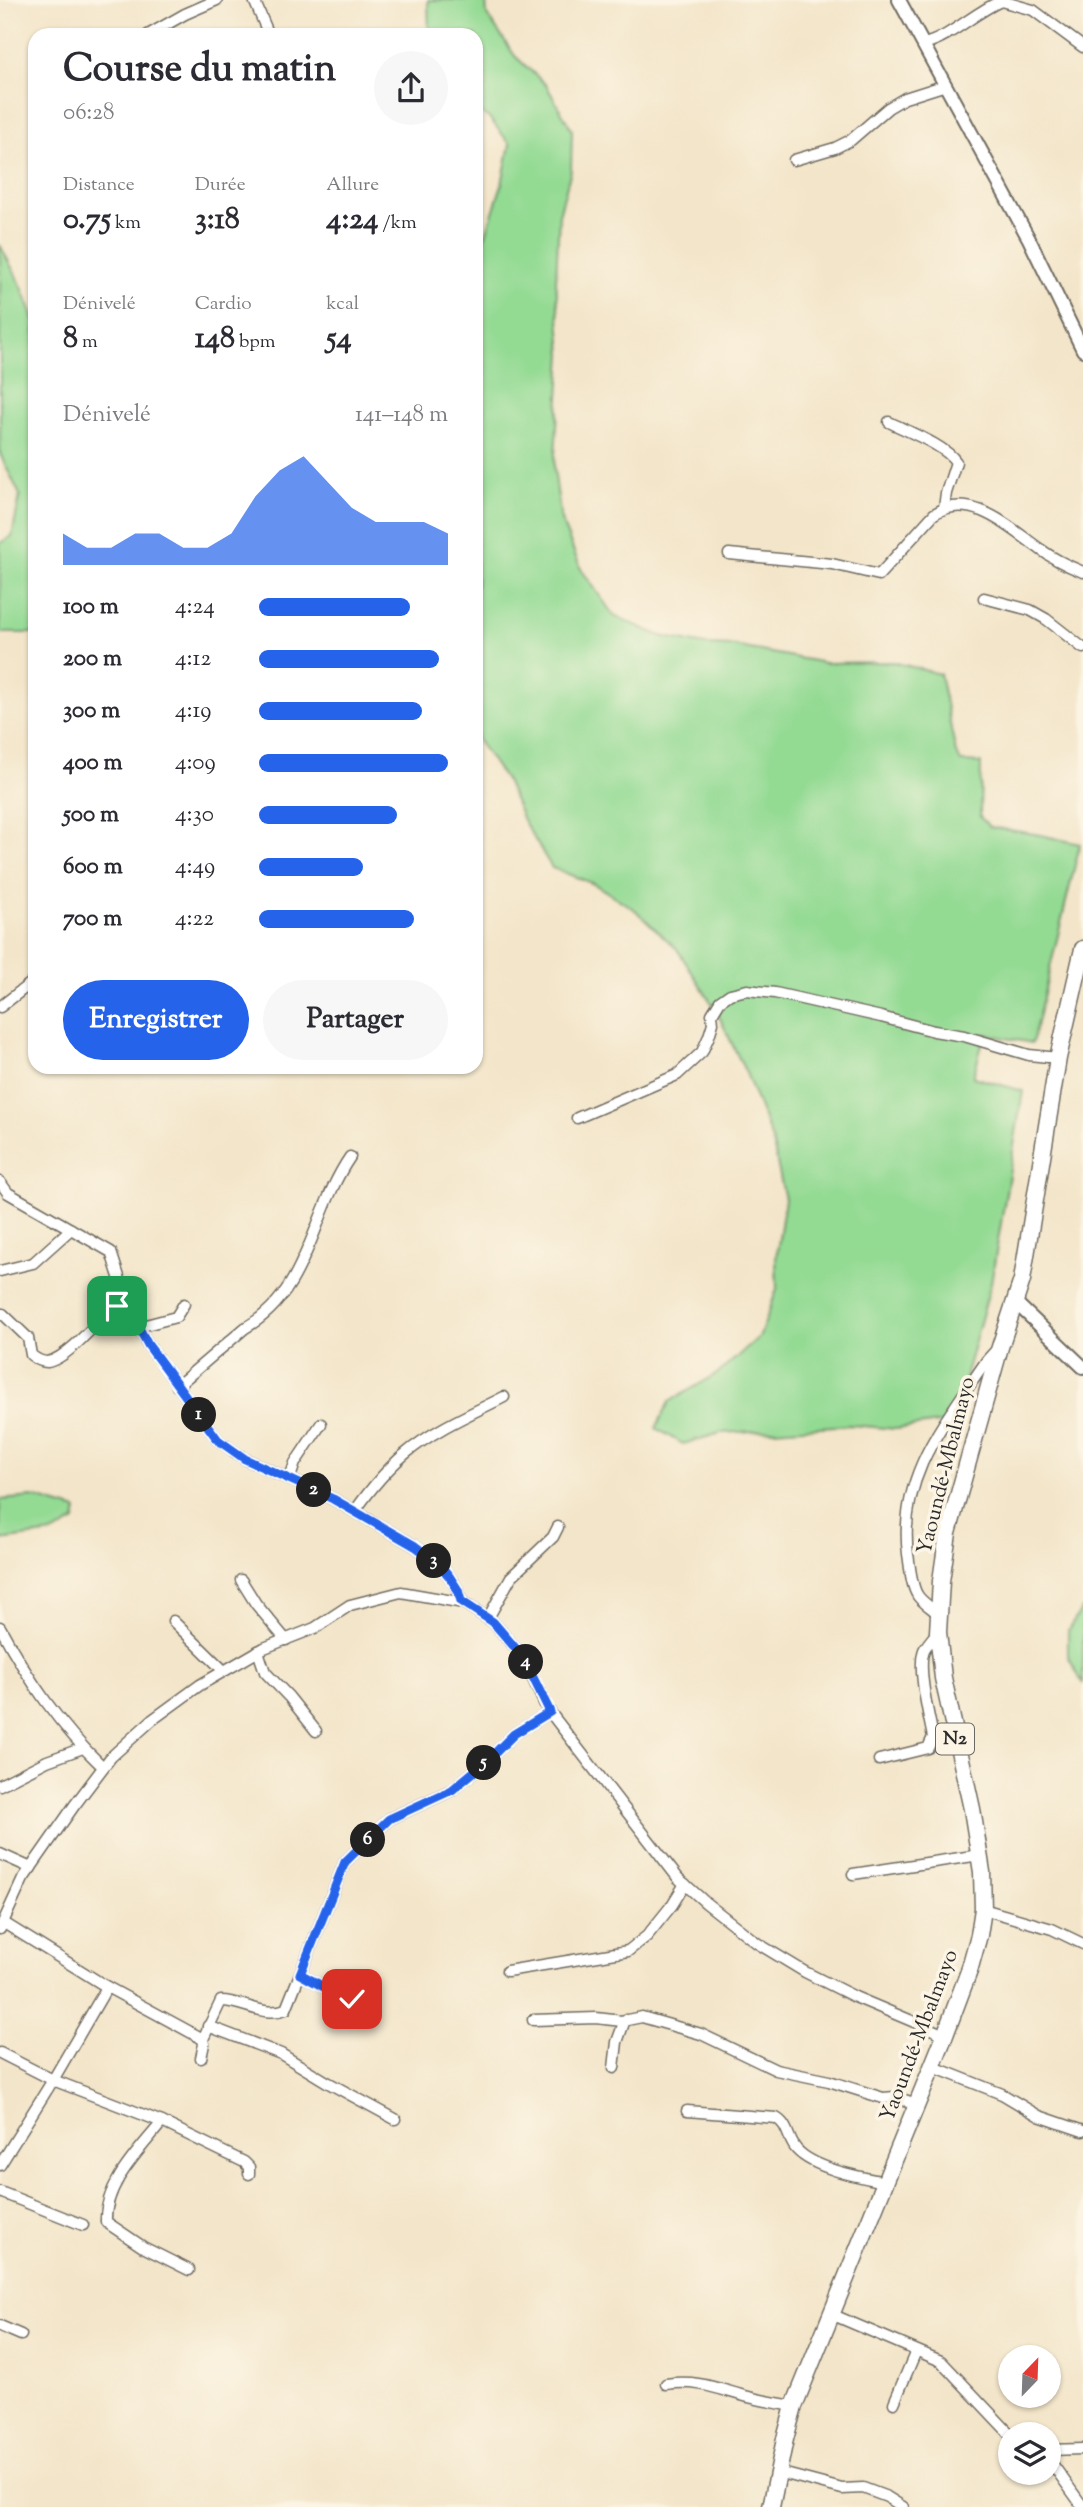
<!DOCTYPE html>
<html lang="fr">
<meta charset="utf-8">
<style>
body{margin:0;font-family:"Sorts Mill Goudy",serif;background:#f7f7f7;color:#2b2b33;height:100vh;display:flex;flex-direction:column;font-size:26px;white-space:nowrap}
*{box-sizing:border-box;margin:0}
p{font-size:23px;color:#7c7c81}
.icon{flex:none;width:38px;height:38px;fill:none;stroke:currentColor;stroke-width:2;stroke-linecap:round;stroke-linejoin:round}
.map{position:relative;flex:1;overflow:hidden}
.sheet{position:absolute;left:28px;top:28px;width:455px;height:1046px;display:flex;flex-direction:column;background:#fff;border-radius:21px;box-shadow:0 2px 5px #0004}
.sheet>*{flex:none}
.needle{width:46px;rotate:23deg}
.fabs{position:absolute;left:998px;top:2345px;display:grid;gap:14px}
.fabs a{display:grid;place-items:center;width:63px;height:63px;border-radius:50%;background:#fff;box-shadow:0 2px 5px #0004;font-size:35px}
.pin{position:absolute;display:grid;place-items:center;width:60px;height:60px;color:#fff;margin:-30px;border-radius:14px;box-shadow:0 4px 10px #0006}
.km{position:absolute;width:35px;height:35px;margin:-18px;border-radius:50%;background:#222;color:#fff;font-size:19px;line-height:35px;text-align:center}
.round{display:grid;place-items:center;flex:none;width:74px;height:74px;border-radius:37px;background:#f7f7f7}
.summary{display:flex;align-items:center;justify-content:space-between;height:119px;padding:0 35px}
h1{font-size:38px;font-weight:700;line-height:52px}
.figures{display:grid;grid-template-columns:repeat(3,1fr);gap:10px;height:119px;padding:7px 35px}
.figures div{display:grid;align-content:center}
.figures b{font-size:30px;font-weight:700}
.figures small{font-size:19px;font-weight:400}
.figures p{font-size:19px}
.chart{height:196px;padding:14px 35px}
.chart p{display:flex;justify-content:space-between}
.chart svg{width:100%;height:126px;margin-top:7px;fill:#2563eb;opacity:.7}
.button{display:flex;gap:14px;margin-top:auto;padding:14px 35px}
.button a{flex:1;height:80px;border-radius:42px;background:#2563eb;color:#fff;font-size:28px;font-weight:700;line-height:80px;text-align:center}
.button a+a{background:#f7f7f7;color:#2b2b33}
ul{padding:0 35px;list-style:none;font-size:23px}
li{display:grid;grid-template-columns:112px 84px 1fr;align-items:center;height:52px}
li i{height:18px;border-radius:9px;background:#2563eb}
.map>svg:first-child{display:block}
.green{fill:#93da93;stroke:#5f825f;stroke-width:2}
.lines{fill:none;stroke-linecap:round;stroke-linejoin:round}
.minor-casing{stroke:#716c62;stroke-width:13}
.secondary-casing{stroke:#716c62;stroke-width:16}
.trunk-casing{stroke:#716c62;stroke-width:19}
.minor{stroke:#fff;stroke-width:10}
.secondary{stroke:#fff;stroke-width:12}
.trunk{stroke:#fff;stroke-width:16}
.route-casing{stroke:#fff;stroke-width:14}
.route{stroke:#2563eb;stroke-width:9}
.labels{text-anchor:middle;dominant-baseline:central;stroke-width:7;stroke-linejoin:round;paint-order:stroke}
.shield{fill:#fcf5e5;stroke:#6a6863;stroke-width:2}
.shield-label{font-size:19px;font-weight:bold;fill:#2b2b2b}
.street-label{font-size:21px;fill:#2b2b2b;stroke:#fcf5e5}
</style>
<div class="map">
<svg width="1083" height="2507" viewBox="0 0 1083 2507">
<rect width="100%" height="100%" fill="#fcf5e5"/>
<filter id="ink" filterUnits="userSpaceOnUse"><feTurbulence type="fractalNoise" baseFrequency=".0143" numOctaves="2"/><feDisplacementMap in="SourceGraphic" scale="14" xChannelSelector="R" yChannelSelector="G"/><feConvolveMatrix kernelMatrix="1 2 1 2 8 2 1 2 1" color-interpolation-filters="sRGB"/></filter>
<filter id="wash" filterUnits="userSpaceOnUse"><feTurbulence type="fractalNoise" baseFrequency=".00686" numOctaves="4" result="noise"/><feDisplacementMap in="SourceGraphic" scale="28" xChannelSelector="R" yChannelSelector="G"/><feGaussianBlur stdDeviation="1.57" result="paint"/><feColorMatrix in="noise" values="0 0 0 0 0 0 0 0 0 0 0 0 0 0 0 0 0 1.4 0 .05"/><feComposite in="paint" operator="in"/></filter>
<g filter="url(#wash)">
<rect width="100%" height="100%" fill="#f3e5c9"/>
<g class="green">
<path d="M428,0H486L487,15L515,56L546,85L572,130L571,170L559,215L556,282L562,354L554,468L561,520L581,569L614,616L661,636L705,645L734,646L825,663L893,662L940,674L956,753L961,762L981,763L980,817L990,827L1041,835L1080,844L1032,1043L985,1034L973,1077L1023,1091L991,1283L953,1421L896,1429L851,1425L721,1433L683,1444L656,1428L669,1402L720,1372L760,1336L777,1289L776,1258L785,1199L772,1140L746,1073L716,1010L677,949L634,909L594,884L552,868L523,820L507,783L476,738V467L483,413L476,377V258L487,231L502,184L510,144L490,119L476,109V35H429Z"/>
<path d="M0,245L22,287L35,321V633H0V543L12,536L20,495L0,454Z"/>
<path d="M33,1497L77,1510L75,1521L54,1533L0,1540V1500Z"/>
<path d="M1082,1609H1083V1684L1068,1656V1630Z"/>
</g>
</g>
<g filter="url(#ink)">
<g class="lines">
<defs>
<g id="minor">
<path d="M254,0L269,35"/>
<path d="M148,35L185,14L217,0"/>
<path d="M924,44C953,36 973,13 1001,1L1033,10L1083,47"/>
<path d="M794,160L835,148L851,140L888,108L905,98L946,85"/>
<path d="M889,422C907,431 946,446 956,462L946,493L944,508"/>
<path d="M729,554L832,564L879,575L934,514C972,490 1011,529 1040,549C1053,559 1068,566 1083,572"/>
<path d="M984,598L1030,610L1046,619L1083,648"/>
<path d="M0,1007L35,980"/>
<path d="M577,1118L677,1075L702,1052L709,1036L713,1023L712,1014L720,1001L730,994L747,990L775,993L881,1017L934,1031L964,1036L1029,1055L1058,1058"/>
<path d="M0,1182L8,1193L111,1252L130,1311"/>
<path d="M0,1271L33,1263L71,1229"/>
<path d="M0,1314H3L28,1338L31,1355C36,1359 41,1362 47,1362C67,1359 97,1322 111,1308L117,1306L130,1311L148,1345L218,1440L245,1459L333,1499L415,1546L439,1564L449,1576L458,1590L461,1601L493,1622L523,1657L546,1707L678,1878L706,1903L757,1943L805,1972L855,1997L945,2035"/>
<path d="M138,1327L176,1317L184,1304"/>
<path d="M177,1386L245,1328C309,1293 312,1212 350,1157"/>
<path d="M290,1478L295,1463L321,1424"/>
<path d="M355,1511C369,1491 386,1470 405,1454C433,1430 471,1414 504,1397"/>
<path d="M241,1580L256,1604L286,1640"/>
<path d="M938,1614C932,1608 923,1603 918,1596C911,1586 910,1566 908,1554C898,1475 946,1421 987,1360L997,1349"/>
<path d="M488,1618L511,1577L553,1537L558,1527"/>
<path d="M173,1621L224,1671"/>
<path d="M0,1627C29,1681 59,1725 103,1767"/>
<path d="M258,1651L265,1672L289,1697L316,1731"/>
<path d="M879,1760L928,1748L933,1737C929,1717 917,1668 924,1650C927,1644 933,1638 937,1632"/>
<path d="M0,1785L47,1761L83,1748"/>
<path d="M0,1854L31,1868"/>
<path d="M853,1874L980,1855"/>
<path d="M983,1909L1052,1929L1083,1944"/>
<path d="M4,1923L107,1987L203,2039"/>
<path d="M0,1929L23,1879L74,1806L111,1757L152,1720L200,1685L264,1648L315,1628L350,1605L401,1592L464,1603"/>
<path d="M507,1971L628,1951L647,1936L672,1905L685,1884"/>
<path d="M300,1974L335,1993L371,2007"/>
<path d="M533,2020L596,2018L622,2021L642,2017L701,2034L776,2070L829,2081L883,2098L895,2097L917,2104"/>
<path d="M208,2026L281,2054L327,2082L395,2119"/>
<path d="M0,2053L53,2080L162,2122C140,2150 104,2184 106,2222L143,2247L189,2270"/>
<path d="M201,2058L204,2044L203,2039L221,2001C244,2001 264,2018 286,2009L345,1862L389,1819L452,1790L488,1760L514,1734L550,1712"/>
<path d="M931,2066L1002,2094L1039,2116L1083,2131"/>
<path d="M614,2068L617,2042L625,2020"/>
<path d="M687,2111L776,2118C789,2125 787,2139 797,2150C815,2169 860,2177 885,2182"/>
<path d="M162,2122L244,2162L249,2167V2174"/>
<path d="M0,2165L53,2080L107,1987"/>
<path d="M0,2192L83,2225"/>
<path d="M831,2314L941,2361L1010,2434"/>
<path d="M0,2326L21,2335"/>
<path d="M666,2384C696,2380 713,2387 741,2395C758,2400 777,2403 794,2406"/>
<path d="M894,2403L916,2351"/>
<path d="M1048,2450L1083,2449"/>
<path d="M1048,2458L1083,2507"/>
<path d="M778,2472L842,2489L863,2488L887,2497L903,2507"/>
</g>
<g id="secondary">
<path d="M899,0L1029,239L1083,350"/>
<path d="M1015,1302L1083,1367"/>
</g>
<path id="trunk" d="M771,2507L785,2439L794,2406L945,2035L969,1971L979,1935L983,1909L982,1872L972,1809L943,1678L938,1632L941,1581L948,1533L1000,1347L1022,1280L1058,1058L1083,949"/>
</defs>
<use href="#minor" class="minor-casing"/>
<use href="#secondary" class="secondary-casing"/>
<use href="#trunk" class="trunk-casing"/>
<use href="#minor" class="minor"/>
<use href="#secondary" class="secondary"/>
<use href="#trunk" class="trunk"/>
</g>
</g>
<g class="lines" filter="url(#ink)">
<defs>
<path id="route" d="M117,1306L130,1311L148,1345L218,1440L245,1459L333,1499L415,1546L439,1564L449,1576L458,1590L461,1601L493,1622L523,1657L550,1712L514,1734L488,1760L452,1790L389,1819L345,1862L300,1974L335,1993L352,1999"/>
</defs>
<use href="#route" class="route-casing"/>
<use href="#route" class="route"/>
</g>
<g class="labels">
<rect class="shield" x="936" y="1723.5" width="38" height="31" rx="5"/>
<g class="shield-label">
<text x="955" y="1739">N2</text>
</g>
<g class="street-label">
<text transform="translate(947 1466) rotate(-76)">Yaoundé-Mbalmayo</text>
<text transform="translate(920 2036) rotate(-69)">Yaoundé-Mbalmayo</text>
</g>
</g>
</svg>
<div class="fabs">
<a><svg class="needle" viewBox="-14 -14 28 28"><path d="M0-13l5 13h-10z" fill="#e53935"/><path d="M0 13l5-13h-10z" fill="#7c7c81"/></svg></a>
<a><svg class="icon" aria-label="layers" viewBox="0 0 24 24"><path d="M12 4l9 5-9 5-9-5zM3 14l9 5 9-5"/></svg></a>
</div>
<div class="pin" style="left:117px;top:1306px;background:#1e9e55"><svg class="icon" aria-label="arrive" viewBox="0 0 24 24"><path d="M6 21V4h12l-3 4 3 4H6"/></svg></div>
<div class="pin" style="left:352px;top:1999px;background:#d93025"><svg class="icon" aria-label="check" viewBox="0 0 24 24"><path d="M5 12l5 5 9-10"/></svg></div>
<b class="km" style="left:199px;top:1415px">1</b>
<b class="km" style="left:314px;top:1490px">2</b>
<b class="km" style="left:434px;top:1561px">3</b>
<b class="km" style="left:526px;top:1662px">4</b>
<b class="km" style="left:484px;top:1763px">5</b>
<b class="km" style="left:368px;top:1840px">6</b>
<section class="sheet">
<div class="summary"><div><h1>Course du matin</h1><p>06:28</p></div><a class="round"><svg class="icon" aria-label="share" viewBox="0 0 24 24"><path d="M12 15V3M7 8l5-5 5 5M5 13v7h14v-7"/></svg></a></div>
<div class="figures">
<div><p>Distance</p><b>0.75<small> km</small></b></div>
<div><p>Durée</p><b>3:18</b></div>
<div><p>Allure</p><b>4:24<small> /km</small></b></div>
</div>
<div class="figures">
<div><p>Dénivelé</p><b>8<small> m</small></b></div>
<div><p>Cardio</p><b>148<small> bpm</small></b></div>
<div><p>kcal</p><b>54</b></div>
</div>
<div class="chart"><p><span>Dénivelé</span>141–148 m</p>
<svg viewBox="0 0 160 44" preserveAspectRatio="none"><path d="M0 44V33L10 38L20 38L30 33L40 33L50 38L60 38L70 33L80 20L90 11L100 6L110 15L120 24L130 29L140 29L150 29L160 33V44z"/></svg>
</div>
<ul>
<li><b>100 m</b>4:24<i style="width:80%"></i></li>
<li><b>200 m</b>4:12<i style="width:95%"></i></li>
<li><b>300 m</b>4:19<i style="width:86%"></i></li>
<li><b>400 m</b>4:09<i style="width:100%"></i></li>
<li><b>500 m</b>4:30<i style="width:73%"></i></li>
<li><b>600 m</b>4:49<i style="width:55%"></i></li>
<li><b>700 m</b>4:22<i style="width:82%"></i></li>
</ul>
<div class="button"><a>Enregistrer</a><a>Partager</a></div>
</section>
</div>
